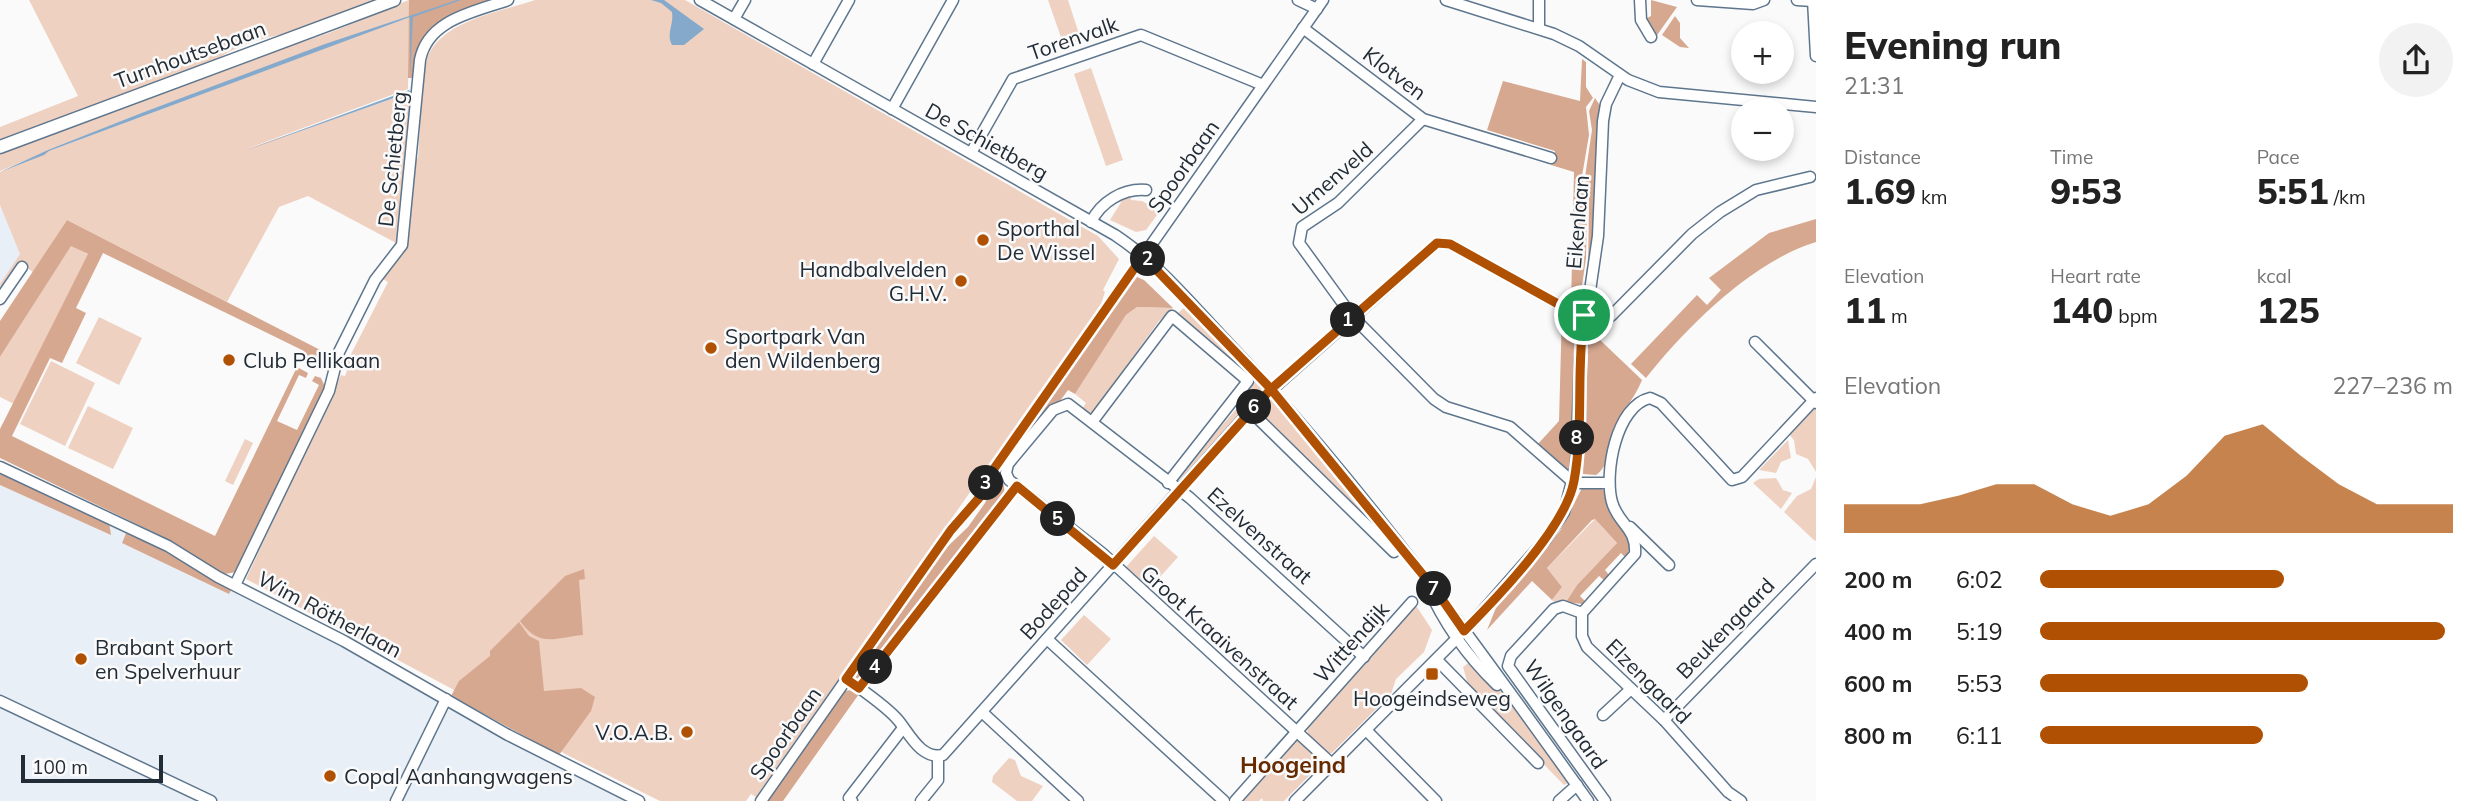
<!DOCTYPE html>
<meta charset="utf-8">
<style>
body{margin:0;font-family:Mulish,sans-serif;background:#f2f2f2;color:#222;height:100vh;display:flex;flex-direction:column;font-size:26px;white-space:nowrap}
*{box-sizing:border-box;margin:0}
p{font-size:23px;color:#767676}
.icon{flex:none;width:38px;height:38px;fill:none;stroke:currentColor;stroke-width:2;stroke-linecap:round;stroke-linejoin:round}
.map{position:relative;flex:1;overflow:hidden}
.sheet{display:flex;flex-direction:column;background:#fff;width:665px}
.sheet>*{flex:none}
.controls{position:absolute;left:1731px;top:21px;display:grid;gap:14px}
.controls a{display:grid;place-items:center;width:63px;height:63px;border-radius:50%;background:#fff;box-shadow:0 4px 10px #0003;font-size:35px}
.scale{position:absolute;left:21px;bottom:18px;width:142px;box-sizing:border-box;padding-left:7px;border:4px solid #222c36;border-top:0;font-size:19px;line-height:24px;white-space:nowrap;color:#222c36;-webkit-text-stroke:5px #fafafa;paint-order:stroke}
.pin{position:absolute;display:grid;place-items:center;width:60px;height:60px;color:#fff;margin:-30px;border:4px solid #fff;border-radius:50%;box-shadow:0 2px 7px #0007}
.km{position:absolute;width:35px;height:35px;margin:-18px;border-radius:50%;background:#222;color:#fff;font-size:19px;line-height:35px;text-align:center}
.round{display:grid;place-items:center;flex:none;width:74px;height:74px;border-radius:37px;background:#f2f2f2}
.summary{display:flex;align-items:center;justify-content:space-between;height:119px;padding:0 28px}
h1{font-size:38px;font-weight:800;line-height:52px}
.stats{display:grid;grid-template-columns:repeat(3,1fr);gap:10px;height:119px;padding:7px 28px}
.stats div{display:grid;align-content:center}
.stats b{font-size:35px;font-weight:800}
.stats small{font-size:19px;font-weight:400}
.stats p{font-size:19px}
.chart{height:196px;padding:14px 28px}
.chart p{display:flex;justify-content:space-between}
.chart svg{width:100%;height:126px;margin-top:7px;fill:#af5002;opacity:.7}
ul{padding:0 28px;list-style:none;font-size:23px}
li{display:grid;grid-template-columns:112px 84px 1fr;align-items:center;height:52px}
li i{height:18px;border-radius:9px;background:#af5002}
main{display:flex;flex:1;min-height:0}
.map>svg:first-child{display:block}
.built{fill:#e9eff6}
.green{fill:#efd1c2}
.forest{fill:#d7a890}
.water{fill:#84a9cb}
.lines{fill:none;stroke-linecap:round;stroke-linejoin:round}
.minor-casing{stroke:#5e768d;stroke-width:13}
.major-casing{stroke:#5e768d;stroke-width:15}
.minor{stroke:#fff;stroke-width:10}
.major{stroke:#fff;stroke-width:12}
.route-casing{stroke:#fff;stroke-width:14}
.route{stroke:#af5002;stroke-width:9}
.poi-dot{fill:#af5002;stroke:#fafafa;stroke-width:2.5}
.labels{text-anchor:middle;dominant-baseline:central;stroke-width:5;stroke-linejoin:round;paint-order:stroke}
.street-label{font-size:21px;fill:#222c36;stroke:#fafafa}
.poi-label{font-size:21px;fill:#222c36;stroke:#fafafa;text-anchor:start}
.neighbourhood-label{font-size:23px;font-weight:bold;fill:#662a00;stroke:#fafafa}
</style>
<main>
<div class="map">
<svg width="1816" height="801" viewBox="0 0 1816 801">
<rect width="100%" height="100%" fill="#fafafa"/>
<g class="built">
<path d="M0,199L24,253L0,293Z"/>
<path d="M0,470L104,516L633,801H0Z"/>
</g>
<g class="green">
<path d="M29,0H378C351,10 324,23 297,30C268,38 241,42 216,60L0,141V127L78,96Z"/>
<path d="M409,0V16L144,112L0,171V153L281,47C327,38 366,16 409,0Z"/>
<path d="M535,0H685L1098,236L1119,259L1103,290L1105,292L1100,307L756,797L751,794L746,801H660L567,755L456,691L246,579L341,375L345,376L347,371L340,365L343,355L349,358L388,282L381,278L400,255L414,159L418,158C420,136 421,73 428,56C443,20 503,11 535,0Z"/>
<path d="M1048,0H1068L1081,40L1064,46Z"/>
<path d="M409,17L408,89L244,150L415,91L398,244L308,196L279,207L227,302L67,220L33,272L20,263L2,290L0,284L20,254L0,205V172L49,151Z"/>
<path d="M1091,68L1123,160L1106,166L1074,74Z"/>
<path d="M1130,194L1131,200L1142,201L1155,208L1157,215L1146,230L1136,232L1110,220L1125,196Z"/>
<path d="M71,245L89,255L14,404L0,397V357Z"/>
<path d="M1186,306L1262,389L1253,401L1245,398L1253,381L1176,315Z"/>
<path d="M1137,307L1173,308L1159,321L1093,412L1087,413L1082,409L1086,403L1075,394L1126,315Z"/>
<path d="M99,317L142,338L119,385L76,363Z"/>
<path d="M51,361L95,383L65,446L20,424Z"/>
<path d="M1271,398L1393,547L1260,414V406Z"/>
<path d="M1814,405L1816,406V472L1808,459L1796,454L1794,440L1788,433Z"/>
<path d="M88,406L133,428L113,469L68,448Z"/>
<path d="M1239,406L1242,413L1178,481L1177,476Z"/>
<path d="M245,439L253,443L233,485L225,481Z"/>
<path d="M1788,440L1791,458L1781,462L1776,473L1759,470Z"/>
<path d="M1816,477V540L1815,541L1784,512L1797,496L1811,489Z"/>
<path d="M1776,478L1783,490L1792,493L1781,509L1753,483L1759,479Z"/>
<path d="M1595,519L1617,543L1577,585L1566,602L1557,604L1552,600L1562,587L1547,568Z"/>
<path d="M1154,536L1178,557L1150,588L1126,567Z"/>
<path d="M1417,607L1432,630L1424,652L1396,679L1391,694L1332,753L1327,754L1308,736L1307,727L1410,611Z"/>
<path d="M1084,615L1111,639L1087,665L1061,640Z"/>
<path d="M1471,661L1510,701L1568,783L1564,785L1469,688L1463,667Z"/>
<path d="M1295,741H1301L1322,759V763L1284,801H1263L1262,798L1259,801H1240Z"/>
<path d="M1009,758L1015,760L1021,776L1043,786L1032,801H1017L992,782L993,776Z"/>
</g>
<g class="forest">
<path d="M409,0H500L433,29L416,78H408Z"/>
<path d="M1651,0L1677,7L1655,38L1643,20L1651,16Z"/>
<path d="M1675,16L1680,23V38L1689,48L1680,47L1662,35Z"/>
<path d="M1582,59L1586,62V87L1593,98L1586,107L1589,135L1582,176L1587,202L1586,258L1579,307L1576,308L1571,306L1574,172L1551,165L1555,151L1487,130L1503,81L1580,101Z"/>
<path d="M1595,98L1601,107L1596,214L1588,272L1589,202L1585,177L1592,130L1589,111Z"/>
<path d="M1816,219V242C1753,261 1686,327 1646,378L1631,364L1697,295L1707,305L1721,290L1709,278L1769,233Z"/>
<path d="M67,220L332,356L330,368L323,370L301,359L304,351L103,253L76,308L86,313L62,363L50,358L12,436L215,536L297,367L308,373L306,378L299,375L277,421L297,430L319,385L312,381L315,376L321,378L326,389L236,572L225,574L153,532L0,458V429L88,254L71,246L0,357V321Z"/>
<path d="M1137,277L1144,280L1173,308L1137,307L1126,315L1075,394L1068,390L1003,479L1005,495L860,680L854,678L946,548L968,527L985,503L1002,465Z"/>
<path d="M1562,311L1574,318L1579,326L1572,468L1568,472L1537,445L1559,421Z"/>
<path d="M1598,323L1599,339L1642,380C1635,398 1622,411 1614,429C1608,444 1610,466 1596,475L1583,474L1589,328Z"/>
<path d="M0,470L109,522L111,535L0,485Z"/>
<path d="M1582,488H1600L1606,492C1615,510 1638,538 1626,558L1621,553L1605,570L1610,576L1605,581L1599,576L1580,596L1585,601L1582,604L1566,602L1577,585L1617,543L1595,519L1592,520L1547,568L1562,587L1552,600L1532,581L1487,630L1498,603L1560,531Z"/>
<path d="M127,531L232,588L229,594L122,543Z"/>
<path d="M584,569L585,579L579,580L583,635C553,638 540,648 520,621L565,576Z"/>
<path d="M519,622L529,636L539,641L544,691L581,688L595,697L591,711L559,755L451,696L459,681L490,656V651Z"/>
<path d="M851,690L859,694L783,801H768L845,691Z"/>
</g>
<g class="water">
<path d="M457,0H461L413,17L410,77V17L49,151L44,155L0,172L48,150L144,112L325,44Z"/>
<path d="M651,0H664L704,29L684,45H672C666,33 674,25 672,12L661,3Z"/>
<path d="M409,90L411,92L244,151Z"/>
</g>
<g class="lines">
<defs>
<g id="minor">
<path d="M700,0L1115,235C1159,264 1193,306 1229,344C1362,485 1476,644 1588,801"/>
<path d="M1298,0L1317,9"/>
<path d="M1446,0L1554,34L1579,46L1628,80L1659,92L1816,107"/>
<path d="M1640,0L1641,20L1651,37"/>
<path d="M1697,0L1753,4L1764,0"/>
<path d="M1797,0L1813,1"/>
<path d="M1813,0L1816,56"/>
<path d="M734,19L745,0"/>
<path d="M1539,27V0"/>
<path d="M1303,28L1423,119L1551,158"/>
<path d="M813,64L849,0"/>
<path d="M892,109L953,0"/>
<path d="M1423,119L1338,203L1302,227L1299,243L1352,316L1434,399L1446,407L1510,427L1574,483"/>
<path d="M971,153L1013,79L1141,35L1263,85"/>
<path d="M1091,222C1101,202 1123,188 1146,190"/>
<path d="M0,299L22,267"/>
<path d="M1755,342L1816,403"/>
<path d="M1237,398L1394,552"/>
<path d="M1092,422L1172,316L1248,381L1168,483"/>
<path d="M0,467L168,546L218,577L344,641L508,735L639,801"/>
<path d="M1574,483H1609"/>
<path d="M1630,527L1669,565"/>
<path d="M235,585L329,391L339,352L375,280L402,245L420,60C428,19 475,12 508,0"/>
<path d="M1427,585C1443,622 1468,657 1497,685"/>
<path d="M1582,613L1563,606L1554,609L1511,656L1508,666L1605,801"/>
<path d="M1047,639L1224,801"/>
<path d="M1437,660L1538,763"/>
<path d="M847,679C863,691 885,705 898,720C909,733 921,760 943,755L1258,402L1437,243L1450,244L1569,310L1584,315L1611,316L1692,234L1720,212L1756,190L1810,177"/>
<path d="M859,688L1017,486"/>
<path d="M0,701L211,801"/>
<path d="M982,712L1078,801"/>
<path d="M1603,715L1631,689"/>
<path d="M1664,720L1816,564"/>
<path d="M1366,730L1436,801"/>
<path d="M1332,764L1102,553L1009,480L1006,473L1008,464L1053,410L1068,404L1190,498L1364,657"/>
<path d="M396,801L446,699"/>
<path d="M761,801L951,530L979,498L991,473L1323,0"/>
<path d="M852,801L849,798L903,728"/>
<path d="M921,801L938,780V756"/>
<path d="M1235,801L1412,602"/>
<path d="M1295,801L1473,622L1545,540L1564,512L1576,466L1580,359L1598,236L1603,121L1606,104L1620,75"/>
<path d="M1559,801L1577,785"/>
<path d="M1741,801L1728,792L1664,720L1587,647L1582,636V613L1635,554C1637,528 1618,524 1612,502C1604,473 1616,406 1650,398L1661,403L1732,480L1742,477L1816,398"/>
</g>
<path id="major" d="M0,147L394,0"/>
</defs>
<use href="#minor" class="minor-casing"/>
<use href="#major" class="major-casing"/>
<use href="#minor" class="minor"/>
<use href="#major" class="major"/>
</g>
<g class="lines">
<defs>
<path id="route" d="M1584,315L1569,310L1450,244L1437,243L1271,389L1143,256L991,473L979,498L951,530L846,679L859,688L1017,486L1113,565L1271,389L1437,592L1464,631C1497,598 1566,526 1574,481C1584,427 1576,370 1584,315"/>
</defs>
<use href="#route" class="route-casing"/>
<use href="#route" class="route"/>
</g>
<g class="poi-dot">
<circle cx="983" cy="240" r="7"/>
<circle cx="961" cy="281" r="7"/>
<circle cx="711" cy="348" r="7"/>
<circle cx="229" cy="360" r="7"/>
<circle cx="81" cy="659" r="7"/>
<rect x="1425" y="667" width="14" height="14" rx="3.5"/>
<circle cx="687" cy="732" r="7"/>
<circle cx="330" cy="776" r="7"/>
</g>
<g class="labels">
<g class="street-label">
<text transform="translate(1073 38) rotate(-19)">Torenvalk</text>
<text transform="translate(190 54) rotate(-20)">Turnhoutsebaan</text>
<text transform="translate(1395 73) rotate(37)">Klotven</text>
<text transform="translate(987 141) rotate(29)">De Schietberg</text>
<text transform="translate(392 159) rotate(-84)">De Schietberg</text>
<text transform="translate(1183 166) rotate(-55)">Spoorbaan</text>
<text transform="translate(1332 178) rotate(-41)">Urnenveld</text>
<text transform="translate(1577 222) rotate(-85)">Eikenlaan</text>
<text transform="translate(1260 535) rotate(42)">Ezelvenstraat</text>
<text transform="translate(1053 603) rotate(-48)">Bodepad</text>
<text transform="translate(330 614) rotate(28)">Wim Rötherlaan</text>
<text transform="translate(1725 628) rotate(-46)">Beukengaard</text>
<text transform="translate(1220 637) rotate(42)">Groot Kraaivenstraat</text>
<text transform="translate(1351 642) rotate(-48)">Wittendijk</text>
<text transform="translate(1649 681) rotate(45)">Elzengaard</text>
<text transform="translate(1566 714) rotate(55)">Wilgengaard</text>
<text transform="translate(785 733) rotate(-55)">Spoorbaan</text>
</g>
<g class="poi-label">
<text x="997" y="228">Sporthal<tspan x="997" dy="24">De Wissel</tspan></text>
<text x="947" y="269" text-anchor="end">Handbalvelden<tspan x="947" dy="24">G.H.V.</tspan></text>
<text x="725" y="336">Sportpark Van<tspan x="725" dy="24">den Wildenberg</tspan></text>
<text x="243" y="360">Club Pellikaan</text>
<text x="95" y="647">Brabant Sport<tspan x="95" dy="24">en Spelverhuur</tspan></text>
<text x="1432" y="698" text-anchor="middle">Hoogeindseweg</text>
<text x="673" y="732" text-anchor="end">V.O.A.B.</text>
<text x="344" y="776">Copal Aanhangwagens</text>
</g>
<g class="neighbourhood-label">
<text x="1293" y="764">Hoogeind</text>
</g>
</g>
</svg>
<div class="controls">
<a>+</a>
<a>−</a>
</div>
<div class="scale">100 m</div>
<div class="pin" style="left:1584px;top:315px;background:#1e9e55"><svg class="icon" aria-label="arrive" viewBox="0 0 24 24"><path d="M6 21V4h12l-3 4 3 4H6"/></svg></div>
<b class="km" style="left:1348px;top:320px">1</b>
<b class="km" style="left:1148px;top:259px">2</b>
<b class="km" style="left:986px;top:483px">3</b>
<b class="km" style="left:875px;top:667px">4</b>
<b class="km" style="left:1058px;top:519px">5</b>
<b class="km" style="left:1254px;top:407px">6</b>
<b class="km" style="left:1434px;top:589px">7</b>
<b class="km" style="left:1577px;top:438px">8</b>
</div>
<section class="sheet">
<div class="summary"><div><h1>Evening run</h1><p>21:31</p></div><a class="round"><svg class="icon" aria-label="share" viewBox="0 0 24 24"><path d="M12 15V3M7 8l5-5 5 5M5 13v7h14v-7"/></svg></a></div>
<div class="stats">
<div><p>Distance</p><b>1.69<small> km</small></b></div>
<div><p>Time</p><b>9:53</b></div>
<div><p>Pace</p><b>5:51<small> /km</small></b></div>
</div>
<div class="stats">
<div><p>Elevation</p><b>11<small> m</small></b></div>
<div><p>Heart rate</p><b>140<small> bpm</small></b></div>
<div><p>kcal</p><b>125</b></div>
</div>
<div class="chart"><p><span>Elevation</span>227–236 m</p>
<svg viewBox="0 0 160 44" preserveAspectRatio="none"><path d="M0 44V34L10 34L20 34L30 31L40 27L50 27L60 34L70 38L80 34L90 24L100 10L110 6L120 17L130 27L140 34L150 34L160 34V44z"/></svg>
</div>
<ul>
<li><b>200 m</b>6:02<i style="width:59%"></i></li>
<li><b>400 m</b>5:19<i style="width:98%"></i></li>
<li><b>600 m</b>5:53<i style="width:65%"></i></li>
<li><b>800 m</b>6:11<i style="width:54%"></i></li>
</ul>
</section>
</main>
